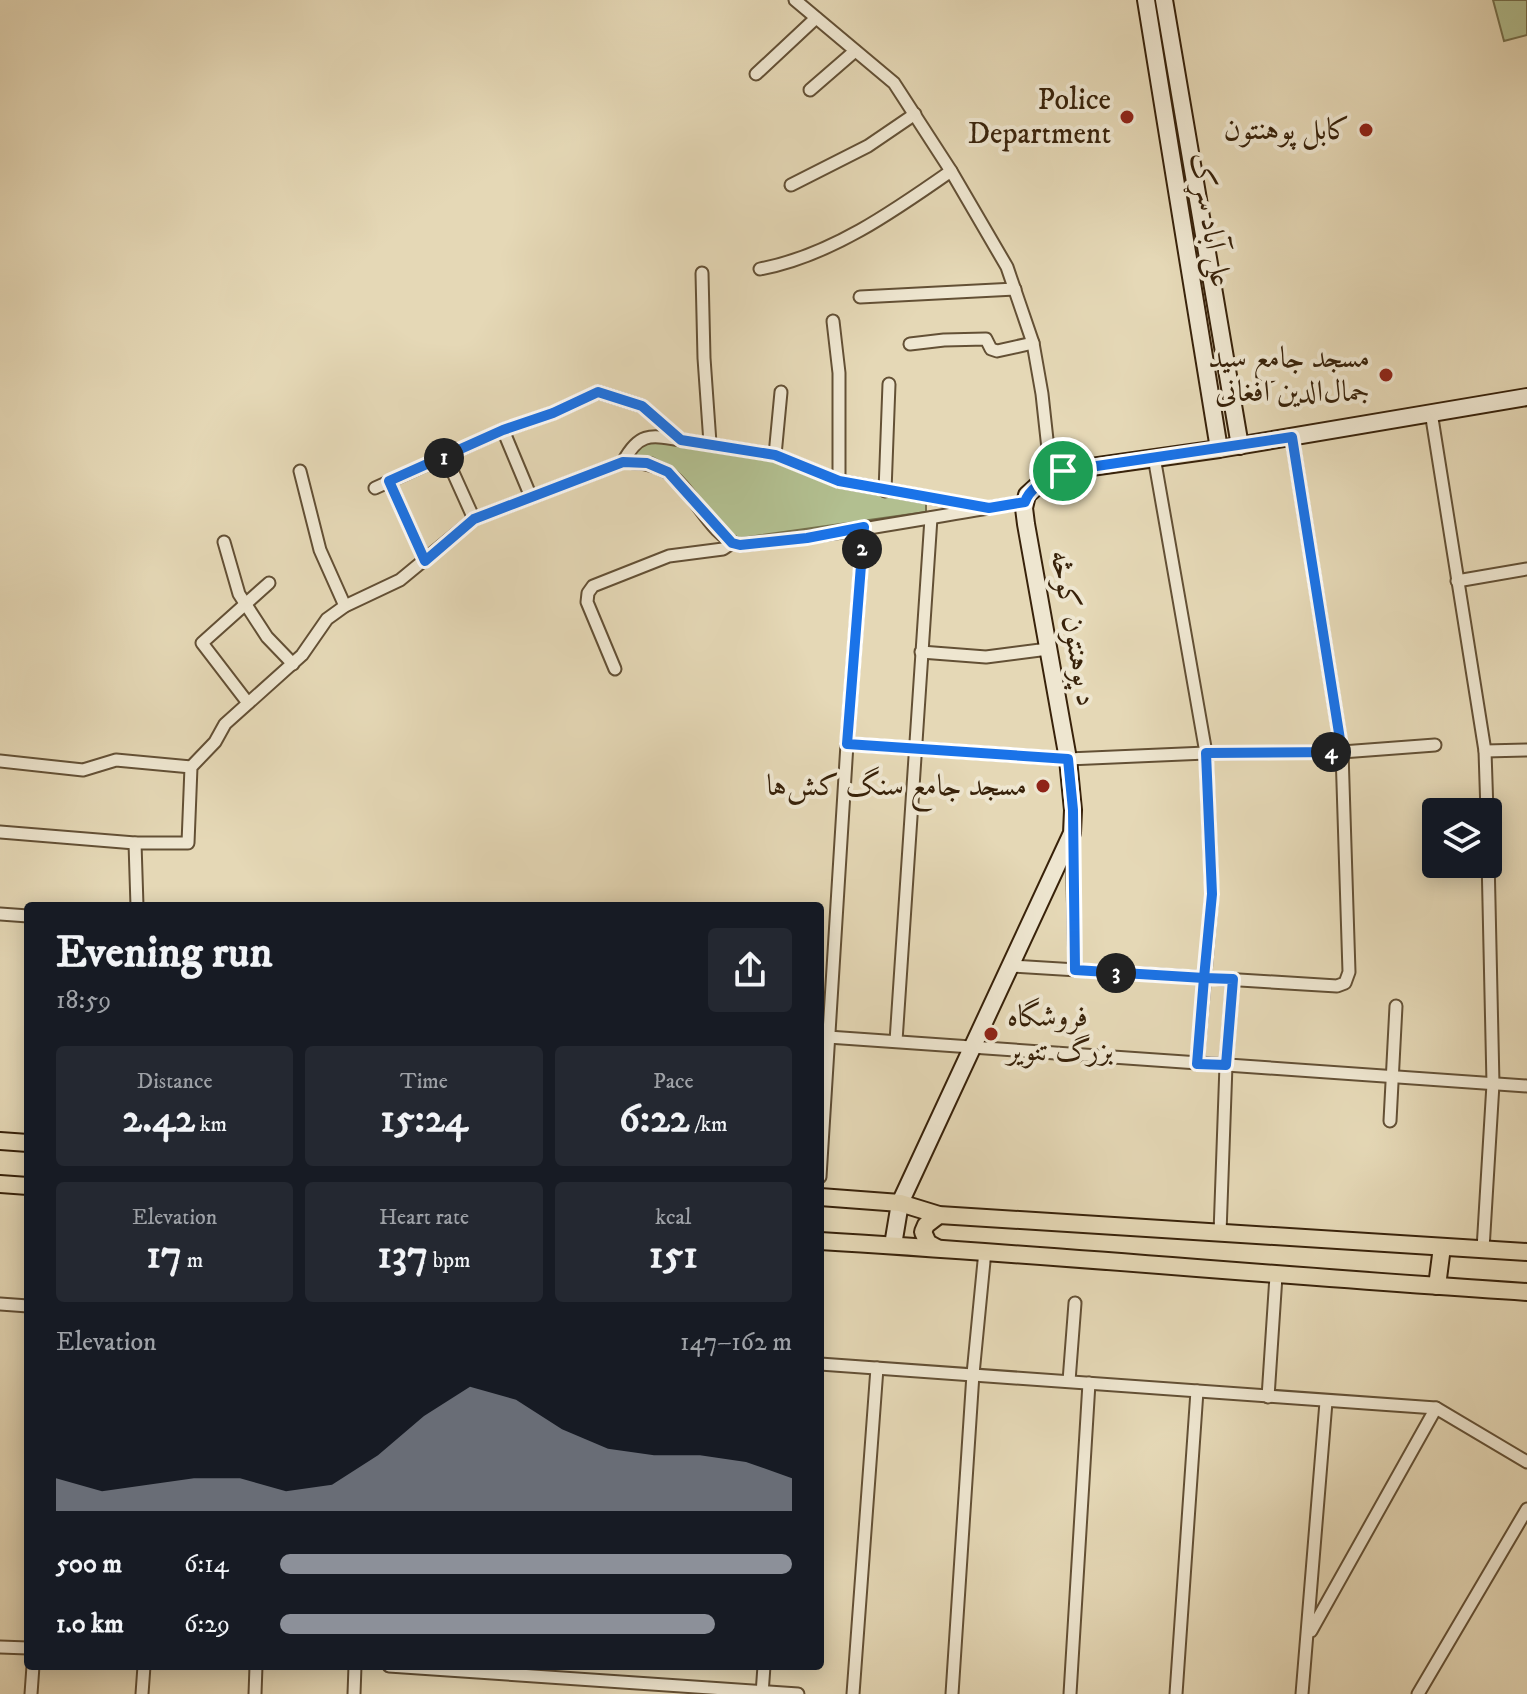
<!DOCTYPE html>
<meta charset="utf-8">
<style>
body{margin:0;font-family:"IM FELL DW Pica",Amiri,serif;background:#242831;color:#f1f3f6;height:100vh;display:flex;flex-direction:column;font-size:30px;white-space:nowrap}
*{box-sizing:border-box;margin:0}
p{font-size:26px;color:#9ea1a6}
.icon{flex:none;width:44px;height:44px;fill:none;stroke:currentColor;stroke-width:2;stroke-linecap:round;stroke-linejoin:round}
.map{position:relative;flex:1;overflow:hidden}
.drawer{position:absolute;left:24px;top:902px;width:800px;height:768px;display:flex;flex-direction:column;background:#171b24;border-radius:8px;box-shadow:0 4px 20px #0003}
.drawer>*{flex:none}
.controls{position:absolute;left:1422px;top:798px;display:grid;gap:16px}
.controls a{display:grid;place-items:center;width:80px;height:80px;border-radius:8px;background:#171b24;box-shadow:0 4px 20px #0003;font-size:40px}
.pin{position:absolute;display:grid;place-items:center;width:68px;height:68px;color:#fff;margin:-34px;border:4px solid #fff;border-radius:50%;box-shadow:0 2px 8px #0007}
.km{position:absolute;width:40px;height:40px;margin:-20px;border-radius:50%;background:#222;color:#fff;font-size:22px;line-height:40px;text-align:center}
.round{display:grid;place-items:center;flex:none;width:84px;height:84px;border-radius:8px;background:#242831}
.head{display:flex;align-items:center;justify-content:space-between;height:136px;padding:0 32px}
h1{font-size:44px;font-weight:700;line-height:60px}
.metrics{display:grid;grid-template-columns:repeat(3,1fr);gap:12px;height:136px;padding:8px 32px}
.metrics div{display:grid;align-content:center;border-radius:8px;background:#242831;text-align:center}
.metrics b{font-size:40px;font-weight:700}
.metrics small{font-size:22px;font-weight:400}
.metrics p{font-size:22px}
.chart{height:224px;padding:16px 32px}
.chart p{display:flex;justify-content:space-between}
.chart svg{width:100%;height:144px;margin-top:8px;fill:#8c9099;opacity:.7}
ul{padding:0 32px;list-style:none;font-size:26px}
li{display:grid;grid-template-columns:128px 96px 1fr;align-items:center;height:60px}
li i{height:20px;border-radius:10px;background:#8c9099}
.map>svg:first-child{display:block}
.green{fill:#b2bf90;stroke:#75704d;stroke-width:2}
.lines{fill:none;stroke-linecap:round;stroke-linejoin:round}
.street-casing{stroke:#635035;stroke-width:15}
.secondary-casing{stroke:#38220a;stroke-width:20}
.primary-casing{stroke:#38220a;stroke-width:20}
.street{stroke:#eee6d0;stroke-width:11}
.secondary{stroke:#eee6d0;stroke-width:16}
.primary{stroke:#e5d8b6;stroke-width:16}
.route-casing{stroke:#fff;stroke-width:16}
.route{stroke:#1a73e8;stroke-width:10}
.poi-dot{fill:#8f2418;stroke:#eee6d0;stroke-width:3}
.labels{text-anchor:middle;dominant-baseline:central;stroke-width:8;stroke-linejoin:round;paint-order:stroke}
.poi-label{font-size:30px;fill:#38220a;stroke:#eee6d0;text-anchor:end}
.street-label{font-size:30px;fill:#38220a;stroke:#eee6d0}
</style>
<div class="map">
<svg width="1527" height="1694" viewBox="0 0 1527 1694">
<rect width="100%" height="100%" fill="#e5d8b6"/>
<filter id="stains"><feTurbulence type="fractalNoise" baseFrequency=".0025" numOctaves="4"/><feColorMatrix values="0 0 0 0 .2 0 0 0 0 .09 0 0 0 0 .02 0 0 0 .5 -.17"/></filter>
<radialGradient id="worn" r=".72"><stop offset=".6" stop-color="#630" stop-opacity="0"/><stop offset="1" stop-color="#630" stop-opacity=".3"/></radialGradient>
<g class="green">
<path d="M1493,0H1527V35L1504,41Z"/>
<path d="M646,440L769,454L815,478L926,499V512L734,539L669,466L652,457H630Z"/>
</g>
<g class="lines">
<defs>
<g id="street">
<path d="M795,0L894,83L951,171L1007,267L1033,343L1042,394L1049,458L1063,471"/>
<path d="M756,74L816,18"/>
<path d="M810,90L855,51"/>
<path d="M791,185L868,146L915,114"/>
<path d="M760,269C830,256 894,211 951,171"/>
<path d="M702,273L704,358L710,443"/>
<path d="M860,297L1015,289"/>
<path d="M833,321L839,373V481"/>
<path d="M910,344L944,340L986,339L991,349L997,351L1033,343"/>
<path d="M1431,412L1485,751L1487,812"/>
<path d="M503,430L531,497"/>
<path d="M775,455L781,392"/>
<path d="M446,457L474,519"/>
<path d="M1154,457L1206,753L1212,894L1197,1064"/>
<path d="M623,462C639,432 650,435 681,440"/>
<path d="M300,471L320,550L345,606"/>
<path d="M389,481L425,561"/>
<path d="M375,488L503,430L553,413L598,392L642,406L681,440L775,455L839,481L981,507"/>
<path d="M885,491L889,384"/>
<path d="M224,542L239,594L267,637L293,664"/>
<path d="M1457,581L1527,569"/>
<path d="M921,652L986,657L1048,649"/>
<path d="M615,669L587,602L588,593L593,586L669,556L723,549L732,543"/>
<path d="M248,703L202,643L269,583"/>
<path d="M847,744L1068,759L1206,753L1342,752L1435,745"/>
<path d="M1485,751L1527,750"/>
<path d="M0,761L83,770L116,760L191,767"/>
<path d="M0,832L135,843H188L191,767L215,742L225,724L302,655L327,619L345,606L400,580L474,519L623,462C638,463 652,463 665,471C692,486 709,537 740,545C835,536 930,517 1025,502"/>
<path d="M1072,838L1075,970"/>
<path d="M135,843L137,906"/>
<path d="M0,914L28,916"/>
<path d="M1012,966L1337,986L1345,983L1349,972L1342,752L1292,437"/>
<path d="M828,1037L1527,1086"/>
<path d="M896,1041L931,518"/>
<path d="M1390,1121L1396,1006"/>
<path d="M820,1177L847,744L864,527"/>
<path d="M1220,1233L1226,1065L1233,979"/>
<path d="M1483,1249L1493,1084L1488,857"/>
<path d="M0,1304L28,1306"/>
<path d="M820,1364L1436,1408L1527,1462"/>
<path d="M1069,1381L1075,1303"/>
<path d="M1268,1397L1276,1276"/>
<path d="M1311,1631L1436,1408"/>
<path d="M0,1647L28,1648"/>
<path d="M389,1666L798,1694"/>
<path d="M31,1694L33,1666"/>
<path d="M142,1694L144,1666"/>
<path d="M255,1694L256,1666"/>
<path d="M354,1694L355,1666"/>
<path d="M762,1694L764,1666"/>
<path d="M853,1694L877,1368"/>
<path d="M952,1694L973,1374L985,1251"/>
<path d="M1070,1694L1089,1383"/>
<path d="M1176,1694L1197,1391"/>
<path d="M1302,1694L1326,1402"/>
<path d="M1418,1694L1527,1509"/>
</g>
<g id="secondary">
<path d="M1146,0L1219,449"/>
<path d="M1164,0L1240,446"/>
<path d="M893,1245L900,1203L1072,833L1073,810L1068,759L1026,524L1024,508L1027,495L1037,486L1063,471L1219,449L1527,397"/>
</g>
<g id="primary">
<path d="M0,1141L28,1143"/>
<path d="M0,1184L28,1186"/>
<path d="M820,1197L900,1203L939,1215L1527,1252"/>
<path d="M820,1241C1056,1255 1291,1277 1527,1292"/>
<path d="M937,1248L928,1243L923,1232L926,1225L939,1215"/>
<path d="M1437,1286L1442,1247"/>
</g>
</defs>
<use href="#street" class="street-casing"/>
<use href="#secondary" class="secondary-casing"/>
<use href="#primary" class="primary-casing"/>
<use href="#street" class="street"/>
<use href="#secondary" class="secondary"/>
<use href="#primary" class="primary"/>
</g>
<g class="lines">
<defs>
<path id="route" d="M1063,471C1049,479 1030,486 1025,502L989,508L839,481L775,455L681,440L642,406L598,392L553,413L503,430L389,481L425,561L474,519L623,462L647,463L668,472L732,543L740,545L807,538L864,527L847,744L1068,759L1073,810L1075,970L1204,978L1197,1064L1226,1065L1233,979L1204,978L1212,894L1206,753L1342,752L1292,437L1063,471"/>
</defs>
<use href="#route" class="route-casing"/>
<use href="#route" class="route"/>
</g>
<g class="poi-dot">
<circle cx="1127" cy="117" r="8"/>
<circle cx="1366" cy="130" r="8"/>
<circle cx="1386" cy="375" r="8"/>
<circle cx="1043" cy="786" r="8"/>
<circle cx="991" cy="1034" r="8"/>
</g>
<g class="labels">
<g class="poi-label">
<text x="1111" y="100">Police<tspan x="1111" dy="34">Department</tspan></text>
<text x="1350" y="130">کابل پوهنتون</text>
<text x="1370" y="358">مسجد جامع سید<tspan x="1370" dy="34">جمال‌الدین افغانی</tspan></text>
<text x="1027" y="786">مسجد جامع سنگ کش‌ها</text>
<text x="1007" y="1017" text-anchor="start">فروشگاه<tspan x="1007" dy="34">بزرگ تنویر</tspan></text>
</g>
<g class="street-label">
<text transform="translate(1210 220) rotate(81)">علی آباد سړک</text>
<text transform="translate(1073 628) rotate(80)">د پوهنتون کوڅه</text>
</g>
</g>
<rect width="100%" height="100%" filter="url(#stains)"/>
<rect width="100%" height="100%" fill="url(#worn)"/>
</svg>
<div class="controls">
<a><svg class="icon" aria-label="layers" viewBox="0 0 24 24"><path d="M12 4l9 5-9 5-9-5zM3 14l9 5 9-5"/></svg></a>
</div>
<div class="pin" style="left:1063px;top:471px;background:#1e9e55"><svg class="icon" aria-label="arrive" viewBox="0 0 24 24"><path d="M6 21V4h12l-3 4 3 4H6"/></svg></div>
<b class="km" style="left:444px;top:458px">1</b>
<b class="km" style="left:862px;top:549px">2</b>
<b class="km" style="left:1116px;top:973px">3</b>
<b class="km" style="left:1331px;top:752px">4</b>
<section class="drawer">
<div class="head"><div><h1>Evening run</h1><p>18:59</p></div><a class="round"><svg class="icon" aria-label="share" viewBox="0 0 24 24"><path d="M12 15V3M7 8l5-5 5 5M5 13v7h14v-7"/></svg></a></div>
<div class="metrics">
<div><p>Distance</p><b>2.42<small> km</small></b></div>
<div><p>Time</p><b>15:24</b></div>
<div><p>Pace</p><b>6:22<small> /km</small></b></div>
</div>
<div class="metrics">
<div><p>Elevation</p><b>17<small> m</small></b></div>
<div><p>Heart rate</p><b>137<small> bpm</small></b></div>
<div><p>kcal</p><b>151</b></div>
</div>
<div class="chart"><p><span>Elevation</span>147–162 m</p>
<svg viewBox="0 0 160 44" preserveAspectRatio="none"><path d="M0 44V34L10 38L20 36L30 34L40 34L50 38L60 36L70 27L80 15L90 6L100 10L110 19L120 25L130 27L140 27L150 29L160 34V44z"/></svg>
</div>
<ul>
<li><b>500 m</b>6:14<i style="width:100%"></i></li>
<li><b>1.0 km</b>6:29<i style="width:85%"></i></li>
</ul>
</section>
</div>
